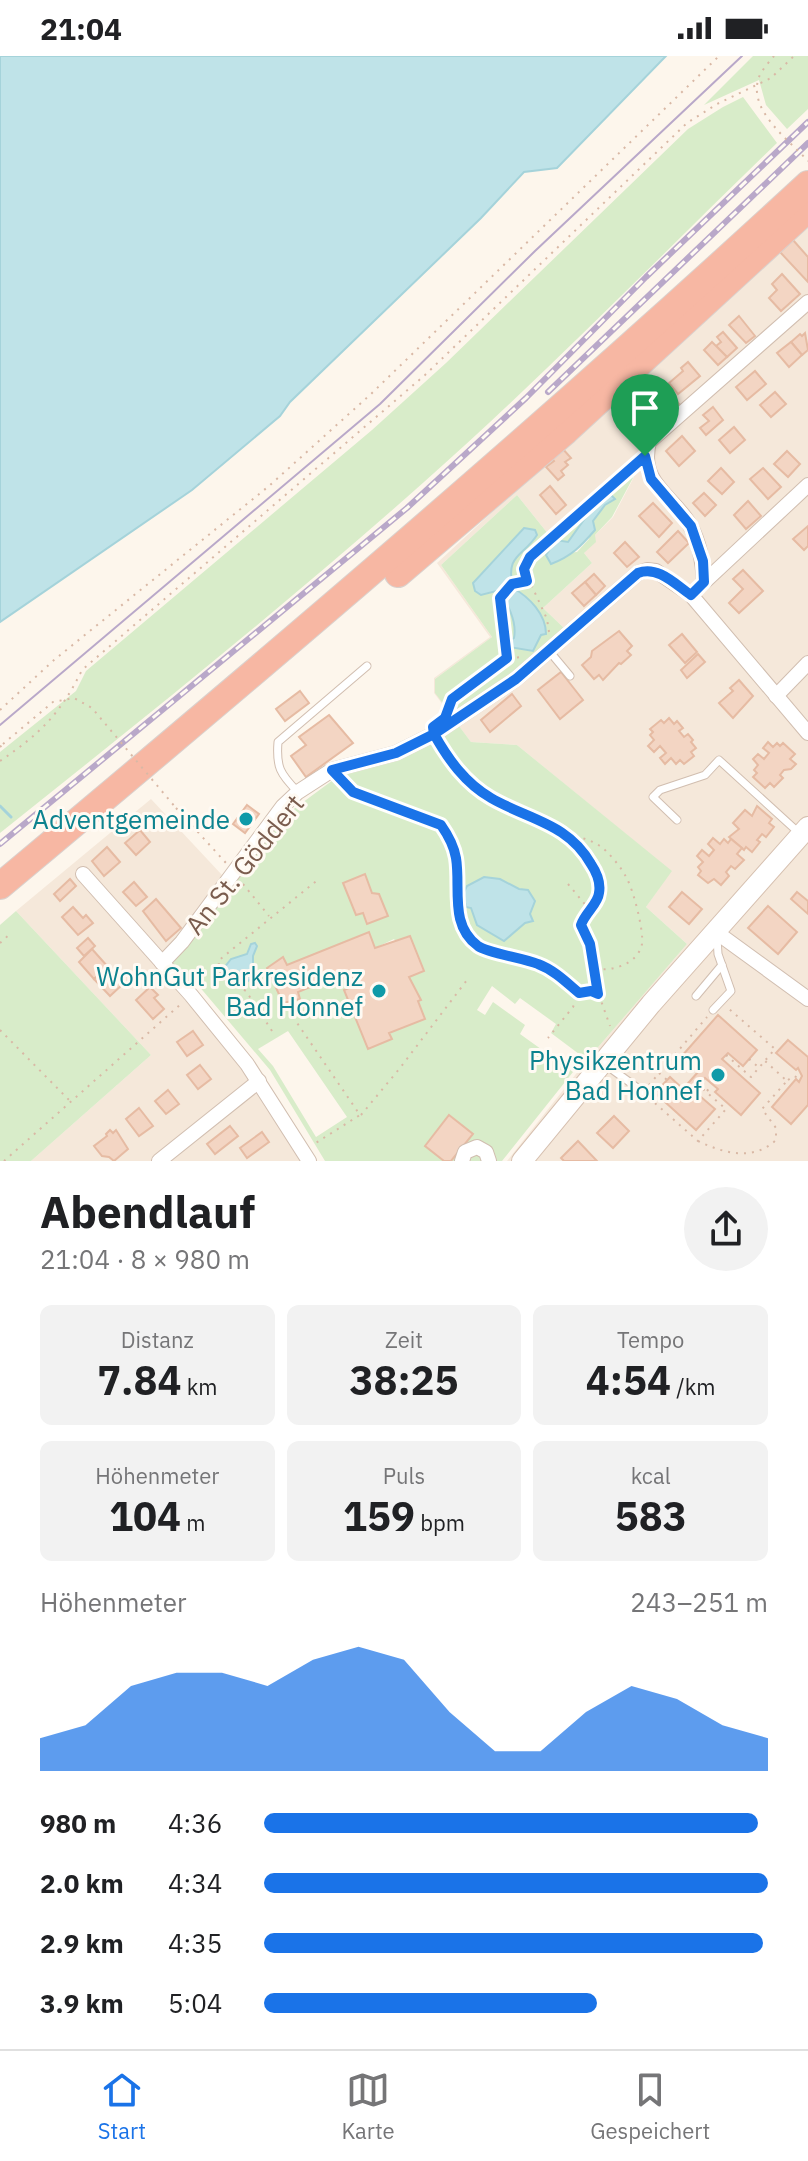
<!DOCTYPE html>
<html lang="de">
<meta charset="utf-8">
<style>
body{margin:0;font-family:"IBM Plex Sans",sans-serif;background:#f2f2f2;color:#202124;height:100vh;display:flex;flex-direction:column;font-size:30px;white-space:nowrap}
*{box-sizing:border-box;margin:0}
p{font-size:26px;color:#757577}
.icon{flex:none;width:44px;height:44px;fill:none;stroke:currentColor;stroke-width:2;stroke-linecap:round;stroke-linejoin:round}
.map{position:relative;height:1105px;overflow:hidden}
.drawer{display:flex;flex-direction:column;background:#fff;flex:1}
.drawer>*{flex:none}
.pin{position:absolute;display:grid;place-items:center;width:68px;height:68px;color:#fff;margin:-82px -34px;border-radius:50% 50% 50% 0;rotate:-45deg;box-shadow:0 0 8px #0007}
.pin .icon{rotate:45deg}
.round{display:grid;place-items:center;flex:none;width:84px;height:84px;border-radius:42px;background:#f2f2f2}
.overview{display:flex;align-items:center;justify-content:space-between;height:136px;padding:0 40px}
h1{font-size:44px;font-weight:800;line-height:60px}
.figures{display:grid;grid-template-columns:repeat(3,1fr);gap:12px;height:136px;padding:8px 40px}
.figures div{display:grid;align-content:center;border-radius:12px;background:#f2f2f2;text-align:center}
.figures b{font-size:40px;font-weight:800}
.figures small{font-size:22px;font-weight:400}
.figures p{font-size:22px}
.chart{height:224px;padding:16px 40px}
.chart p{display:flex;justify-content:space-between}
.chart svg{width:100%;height:144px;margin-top:8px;fill:#1a73e8;opacity:.7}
ul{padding:0 40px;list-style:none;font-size:26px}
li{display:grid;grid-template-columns:128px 96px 1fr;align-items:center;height:60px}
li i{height:20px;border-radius:10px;background:#1a73e8}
.status{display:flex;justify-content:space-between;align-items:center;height:56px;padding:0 40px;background:#fff;direction:ltr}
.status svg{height:22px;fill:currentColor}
.menu{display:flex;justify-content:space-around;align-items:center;height:112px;border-top:2px solid #e0e0e0;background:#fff;font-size:22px;color:#757577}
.menu a{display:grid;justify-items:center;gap:4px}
.menu .current{color:#1a73e8}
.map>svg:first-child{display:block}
.residential{fill:#f5e8da;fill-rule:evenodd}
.green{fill:#d8ecc9;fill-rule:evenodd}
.water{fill:#bfe3e8;stroke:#a5d3da;stroke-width:2}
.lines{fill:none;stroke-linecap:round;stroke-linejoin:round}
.stream{stroke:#a5d3da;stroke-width:3}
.building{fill:#f3d5c3;stroke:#e6bba3;stroke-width:2}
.lane-casing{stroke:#d1beb0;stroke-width:9}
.street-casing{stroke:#d1beb0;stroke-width:16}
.secondary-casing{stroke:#d6c0b0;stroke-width:22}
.highway-casing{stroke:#dad1cd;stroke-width:28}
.path{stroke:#d9b8a5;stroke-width:2;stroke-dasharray:2 6;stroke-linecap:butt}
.lane{stroke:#fff;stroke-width:7}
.street{stroke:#fff;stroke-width:14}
.secondary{stroke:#fff;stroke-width:20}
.highway{stroke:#f7b7a3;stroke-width:26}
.tram{stroke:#b9a8c9;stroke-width:2}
.rail-casing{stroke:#b9a8c9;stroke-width:6}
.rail{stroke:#fffaf3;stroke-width:3;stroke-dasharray:9;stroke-linecap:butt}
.path-bridge{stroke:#d9b8a5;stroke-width:2;stroke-dasharray:2 6;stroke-linecap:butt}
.route-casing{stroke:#fff;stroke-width:16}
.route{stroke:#1a73e8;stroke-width:10}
.culture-dot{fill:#0f9aa8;stroke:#fffaf3;stroke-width:3}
.labels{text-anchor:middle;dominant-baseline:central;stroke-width:6;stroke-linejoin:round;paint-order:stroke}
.culture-label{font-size:26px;fill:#0d838f;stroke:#fffaf3;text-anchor:end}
.street-label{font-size:26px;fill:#7a5c4d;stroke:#fffaf3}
</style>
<div class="status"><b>21:04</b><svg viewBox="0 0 49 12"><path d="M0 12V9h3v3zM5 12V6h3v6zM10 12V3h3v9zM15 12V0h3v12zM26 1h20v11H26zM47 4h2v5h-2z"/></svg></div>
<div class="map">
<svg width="808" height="1105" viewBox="0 0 808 1105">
<rect width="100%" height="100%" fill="#fdf6ec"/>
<g class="residential">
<path d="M808,165V1105H507L587,1004L687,888L646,851L671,815L517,689L471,686L434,637V622L490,581L437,507ZM626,411L634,421L613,461L594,480L584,497L592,507L543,552L565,573L522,611L435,623L492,581L441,509L517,439L549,479Z"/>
<path d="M151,743L222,819L189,866L164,896L158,914L256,1024L305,1105H31L151,999L16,855Z"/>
</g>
<g class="green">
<path d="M753,0H808V53L787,73L766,49L759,24L704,49Z"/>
<path d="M743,41L777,87C660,200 546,318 424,426C287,548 143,663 0,777V696L76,635L86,615L372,374L446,307L688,73L723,51Z"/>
<path d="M625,411L634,420L612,461L595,479L596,486L584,497L592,507L543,552L565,573L522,611L452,659L435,637V623L492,581L441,509L517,439L549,479ZM609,437L605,449L593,465L589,483L577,496L547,499L556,484L568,487L596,447ZM524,472L534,484C516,497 507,509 513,532L524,539L541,579L536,587L514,582C519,555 498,536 480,520Z"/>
<path d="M459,670L471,686L517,689L672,815L646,851L687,888L587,1004L551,977L556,968L520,942L515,948L492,930L477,954L485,959L493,946L525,969L520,978L573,1016L502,1105H451L472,1078L425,1090L444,1105H325L270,1014L198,929L191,935L168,907L287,758L348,713L403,702ZM368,876L375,892L394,883L396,886L410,880L424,915L409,921L421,944L418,945L425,963L389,977L392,983L368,993L344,934L349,932L344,921L336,924L334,921L298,936L300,943L283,947L267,912L283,901L287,909ZM288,975L347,1061L316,1081L273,1010L258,993Z"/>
<path d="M16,855L151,999L31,1105H0V869Z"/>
</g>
<g class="water">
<path d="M0,0H666L557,112L524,116L481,162L290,346L280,360L192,434L0,566Z"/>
<path d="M609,437L615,443L605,449L593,465L595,474C581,490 572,500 551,508L546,499L556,484L568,486L596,447Z"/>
<path d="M524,472L535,474L537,479C523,501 505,498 513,532C529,541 546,558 546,578L541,579L533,595L509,591L508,586L514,582C517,566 508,545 496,535L481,539L475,535L473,527Z"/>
<path d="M484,821L500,823L519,833L528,834L535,845L530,858L533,865L525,867L504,885L477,869L471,852L466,851L463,838L467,830Z"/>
<path d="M255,887L257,890L253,900V921C245,929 239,929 229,924L224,912L231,903L247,898L251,888Z"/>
</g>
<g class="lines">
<path class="stream" d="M0,750L11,761"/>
</g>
<g class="building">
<path d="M793,184L808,201V226L780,196Z"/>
<path d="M782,218L800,238L781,255L769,242L777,234L772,228Z"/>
<path d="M739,260L755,280L746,287L729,269Z"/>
<path d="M723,276L737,292L727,301L716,290L721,286L717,281Z"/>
<path d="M805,277L808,294L802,299L791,286L800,278L802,280Z"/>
<path d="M712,286L727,301L718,309L704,294Z"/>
<path d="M791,286L802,299L789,311L777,297Z"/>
<path d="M688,306L700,320L678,338L669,327L683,315L681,312Z"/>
<path d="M755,315L766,328L747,344L736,331Z"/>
<path d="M663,332L679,348L667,359L652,344Z"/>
<path d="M775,336L786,348L771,361L760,349Z"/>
<path d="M644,347L659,363L641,381L629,368L635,363L631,359Z"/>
<path d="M713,351L723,364L706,379L700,372L709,365L703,359Z"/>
<path d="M734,371L745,384L730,397L719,384Z"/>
<path d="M682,380L695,395L679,410L666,395Z"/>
<path d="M562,392L571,402L565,406L568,409L561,415L564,419L558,424L546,411L554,405L551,401Z"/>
<path d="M787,395L800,408L788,421L774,408Z"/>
<path d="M721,412L734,426L722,438L708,425Z"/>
<path d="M763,412L781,431L768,443L750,423Z"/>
<path d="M550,430L566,449L556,458L540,439Z"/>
<path d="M704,437L716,449L705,460L693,447Z"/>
<path d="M748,445L761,460L746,473L734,459Z"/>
<path d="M653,447L672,467L659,481L639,460Z"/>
<path d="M808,470V490L804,494L793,483Z"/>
<path d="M678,475L689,487L668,507L657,496Z"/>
<path d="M625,486L639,501L627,511L614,497Z"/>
<path d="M743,514L763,535L739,557L729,547L743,533L733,523Z"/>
<path d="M594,518L605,530L596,539L585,526Z"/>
<path d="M585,526L596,539L584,550L572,537Z"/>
<path d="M619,575L632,590L627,595L631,599L621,608L619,607L603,624L599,619L594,623L582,609L591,601L592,595Z"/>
<path d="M682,578L697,596L685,607L669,589Z"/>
<path d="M698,598L705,606L687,622L681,614Z"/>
<path d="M561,616L583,644L560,663L538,634Z"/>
<path d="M739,624L753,640L733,662L719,647L733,635L730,632Z"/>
<path d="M300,635L309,647L285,665L276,653Z"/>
<path d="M512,638L521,650L490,676L481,664Z"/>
<path d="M329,659L353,687L306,721L291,700L306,689L299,681Z"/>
<path d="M669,662L674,668L677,665L683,672L679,675L684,681L688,678L693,684L691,686L696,692L691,696L694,700L684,708L680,704L676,708L671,702L665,708L660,702L666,697L660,690L654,696L648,690L654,684L650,679L653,676L650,673L661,664L664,667Z"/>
<path d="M768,686L773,691L777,687L780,690L783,687L795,698L790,703L796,708L791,713L784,714L780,719L783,722L774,731L770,727L765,732L753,721L757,717L754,714L758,709L753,703L758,698L764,703L769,697L763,692Z"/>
<path d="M247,749L259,758L245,777L233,768Z"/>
<path d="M757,750L772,763L769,767L774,771L766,781L762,778L757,784L760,786L752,796L746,791L744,794L729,781L739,773L733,767L745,754L752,760Z"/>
<path d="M140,774L150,786L136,799L125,787Z"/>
<path d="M713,782L720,788L724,783L728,787L731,783L742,792L737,798L744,804L735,813L731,810L726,816L729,820L721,829L714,823L708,827L698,819L701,815L698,811L703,806L697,800L702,794L709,800L714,794L708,788Z"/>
<path d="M107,791L120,806L104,820L92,805Z"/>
<path d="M365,818L372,837L379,838L388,860L367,868L363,857L356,859L343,827Z"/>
<path d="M70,823L76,830L60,845L54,838Z"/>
<path d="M134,826L147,841L136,850L123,836Z"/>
<path d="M682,836L702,853L689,868L669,851Z"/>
<path d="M797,836L808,845V858L791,843Z"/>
<path d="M156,843L181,872L166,885L143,855Z"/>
<path d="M768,850L797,876L778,898L748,872Z"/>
<path d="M73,851L83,862L86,859L93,867L78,879L62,861Z"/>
<path d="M369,876L375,892L410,880L424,915L409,921L421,944L418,945L425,963L389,977L392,983L368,993L344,934L349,932L344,921L336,924L334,921L298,936L300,943L283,947L267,912L283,901L287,909Z"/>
<path d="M88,882L95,890L84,900L77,892Z"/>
<path d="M92,893L108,911L94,923L79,906Z"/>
<path d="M108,911L123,928L110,940L94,923Z"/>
<path d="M150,931L158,939L154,942L164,953L153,963L136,944Z"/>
<path d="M718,959L757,994L743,1010L728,997L722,1003L760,1037L741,1059L715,1036L718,1033L705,1022L694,1035L715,1053L696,1074L655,1037L670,1021L683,1033L698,1016L681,1001Z"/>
<path d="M193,975L203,989L187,1000L177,986Z"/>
<path d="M788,984L808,1001V1049L791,1068L772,1051L796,1023L799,1026L802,1020L798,1012L796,1014L776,997Z"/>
<path d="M200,1009L211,1023L198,1033L187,1019Z"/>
<path d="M168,1034L179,1048L166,1058L155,1045Z"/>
<path d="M139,1052L153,1070L139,1080L126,1063Z"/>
<path d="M449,1059L473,1078L451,1105H444L425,1090Z"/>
<path d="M614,1060L629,1075L613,1092L597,1077Z"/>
<path d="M230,1070L238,1080L215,1098L207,1088Z"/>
<path d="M110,1074L113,1077L116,1074L128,1093L114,1105L109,1101L102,1100L94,1090L107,1080L106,1078Z"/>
<path d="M262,1076L269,1086L247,1102L240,1092Z"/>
<path d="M578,1085L597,1105H564L561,1102Z"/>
</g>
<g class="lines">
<defs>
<g id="lane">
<path d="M550,596L570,620"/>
<path d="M298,736C280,718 276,711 278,686L367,610"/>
<path d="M677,764L653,741L660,734L705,719L719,704L798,776"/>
<path d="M696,940L722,909"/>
<path d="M713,954L731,935L718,898L717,882"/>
<path d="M606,1009L643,1036"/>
</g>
<g id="street">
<path d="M704,526C703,508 700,488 691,471C675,440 638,429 649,386L808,246"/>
<path d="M700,530L808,429"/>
<path d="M776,640L808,607"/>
<path d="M83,818L191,939L247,1008L309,1105"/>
<path d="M716,876L808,943"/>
<path d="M162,907L182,886L283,750L298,736L332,714L396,697L434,678L516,623L638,517L647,514L656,515L691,539L808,677"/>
<path d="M159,1105L259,1025"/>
<path d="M462,1105L465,1096L477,1091L486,1096L489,1105"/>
</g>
<path id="secondary" d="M522,1105L651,948L808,771"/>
<g id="highway">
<path d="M398,518L566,375L808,153"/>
<path d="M0,830C274,601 546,370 808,128"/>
</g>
</defs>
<use href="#lane" class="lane-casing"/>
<use href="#street" class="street-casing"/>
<use href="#secondary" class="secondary-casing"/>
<use href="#highway" class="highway-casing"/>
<g class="path">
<path d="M549,576L547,563L524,513L530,501L635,409"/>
<path d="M509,602L522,601"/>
<path d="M448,652L452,643L507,602L500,542L512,528L527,525"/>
<path d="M0,654L54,604L269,430L371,338L719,0"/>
<path d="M441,690C454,710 468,727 488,740C526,765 566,764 591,807C596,817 601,825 599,837C598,848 585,857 581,869L590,888L598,938L591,935L579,937L573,951L548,982"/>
<path d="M0,691L3,688"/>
<path d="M0,705C40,678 61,657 82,614L425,319L687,67L717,48L771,22L794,0"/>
<path d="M342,724L353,736L441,769C448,779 455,790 456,802C461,833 449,867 477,890C486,897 524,903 537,907C553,913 565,925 578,936"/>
<path d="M176,752L226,807"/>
<path d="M568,778C582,782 597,785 607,796C614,803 622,813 626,821C633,832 644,875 642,888C638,908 613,915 597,913"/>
<path d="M243,828L269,860"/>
<path d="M568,828L588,852"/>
<path d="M0,887L11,877"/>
<path d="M599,939L610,970"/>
<path d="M293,961L360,1059L314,1088"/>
<path d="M0,974L69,1044"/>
<path d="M272,975L246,935L223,923L218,905L320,822"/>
<path d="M726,999L751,1021L775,993L728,952"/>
<path d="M749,1003L757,1010"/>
<path d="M659,1017L667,1024"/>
<path d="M788,1024L794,1020L801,1023"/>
<path d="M649,1029L707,961"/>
<path d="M707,1035L712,1029"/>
<path d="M649,1042L698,1085L726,1053L698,1029"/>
<path d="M361,1059L400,1012L467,924"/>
<path d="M698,1085C725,1098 754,1105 776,1084V1072L762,1053L787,1025L765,1005"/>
<path d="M4,1105L182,947"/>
</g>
<use href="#lane" class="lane"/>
<use href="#street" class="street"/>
<use href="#secondary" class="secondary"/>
<use href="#highway" class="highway"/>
<path class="tram" d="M0,669L380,348L535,195L742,0"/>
<defs>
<g id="rail">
<path d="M548,336L808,87"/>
<path d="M0,788L407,452L526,342L646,221L808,66"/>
</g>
</defs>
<use href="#rail" class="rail-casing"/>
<use href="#rail" class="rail"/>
<g class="path-bridge">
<path d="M774,0C769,6 762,14 759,21C747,54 788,83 808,105"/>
<path d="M3,688L53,646L74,642L92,652L176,752"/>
</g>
</g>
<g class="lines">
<defs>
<path id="route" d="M645,400L530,501L524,513L527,525L512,528L500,542L507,602L452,643L445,662L433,671L434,678L396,697L332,714L353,736L441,769C448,779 454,790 456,802C461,832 449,869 478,890C487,897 524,902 538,908C554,914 566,926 579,937L591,935L598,938L590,888L581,869C585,857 598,848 599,837C601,826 597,817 591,808C568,767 529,764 491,742C465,727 448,703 434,678L516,623L638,517C658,509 676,529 691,539L704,526L703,505L691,470L651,423L645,400"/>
</defs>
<use href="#route" class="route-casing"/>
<use href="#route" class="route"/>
</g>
<g class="culture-dot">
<circle cx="246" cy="763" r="8"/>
<circle cx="379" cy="935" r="8"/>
<circle cx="718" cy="1019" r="8"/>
</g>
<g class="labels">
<g class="culture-label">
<text x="230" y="763">Adventgemeinde</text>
<text x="363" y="920">WohnGut Parkresidenz<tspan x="363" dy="30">Bad Honnef</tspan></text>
<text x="702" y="1004">Physikzentrum<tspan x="702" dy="30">Bad Honnef</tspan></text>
</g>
<g class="street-label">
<text transform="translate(244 808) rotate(-51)">An St. Göddert</text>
</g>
</g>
</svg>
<div class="pin" style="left:645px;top:400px;background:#1e9e55"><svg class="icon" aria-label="arrive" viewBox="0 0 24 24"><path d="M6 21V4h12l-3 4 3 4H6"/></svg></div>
</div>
<section class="drawer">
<div class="overview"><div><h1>Abendlauf</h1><p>21:04 · 8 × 980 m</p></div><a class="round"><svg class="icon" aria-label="share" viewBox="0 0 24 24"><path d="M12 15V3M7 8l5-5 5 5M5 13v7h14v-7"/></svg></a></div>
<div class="figures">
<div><p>Distanz</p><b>7.84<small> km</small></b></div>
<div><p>Zeit</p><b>38:25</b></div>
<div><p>Tempo</p><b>4:54<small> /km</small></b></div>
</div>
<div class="figures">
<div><p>Höhenmeter</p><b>104<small> m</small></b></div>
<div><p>Puls</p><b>159<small> bpm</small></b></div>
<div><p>kcal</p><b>583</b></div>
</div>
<div class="chart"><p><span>Höhenmeter</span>243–251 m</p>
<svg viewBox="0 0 160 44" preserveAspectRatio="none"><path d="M0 44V34L10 30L20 18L30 14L40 14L50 18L60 10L70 6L80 10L90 26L100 38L110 38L120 26L130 18L140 22L150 30L160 34V44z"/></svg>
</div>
<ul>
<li><b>980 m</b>4:36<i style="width:98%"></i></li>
<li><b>2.0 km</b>4:34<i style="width:100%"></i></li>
<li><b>2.9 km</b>4:35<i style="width:99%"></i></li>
<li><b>3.9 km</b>5:04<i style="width:66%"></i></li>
</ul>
</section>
<nav class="menu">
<a class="current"><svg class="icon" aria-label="home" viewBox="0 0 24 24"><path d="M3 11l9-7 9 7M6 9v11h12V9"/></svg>Start</a>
<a><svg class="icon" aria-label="map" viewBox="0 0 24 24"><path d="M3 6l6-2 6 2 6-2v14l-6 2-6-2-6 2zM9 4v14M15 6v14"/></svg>Karte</a>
<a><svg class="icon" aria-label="saved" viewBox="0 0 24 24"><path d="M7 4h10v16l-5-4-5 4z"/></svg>Gespeichert</a>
</nav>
